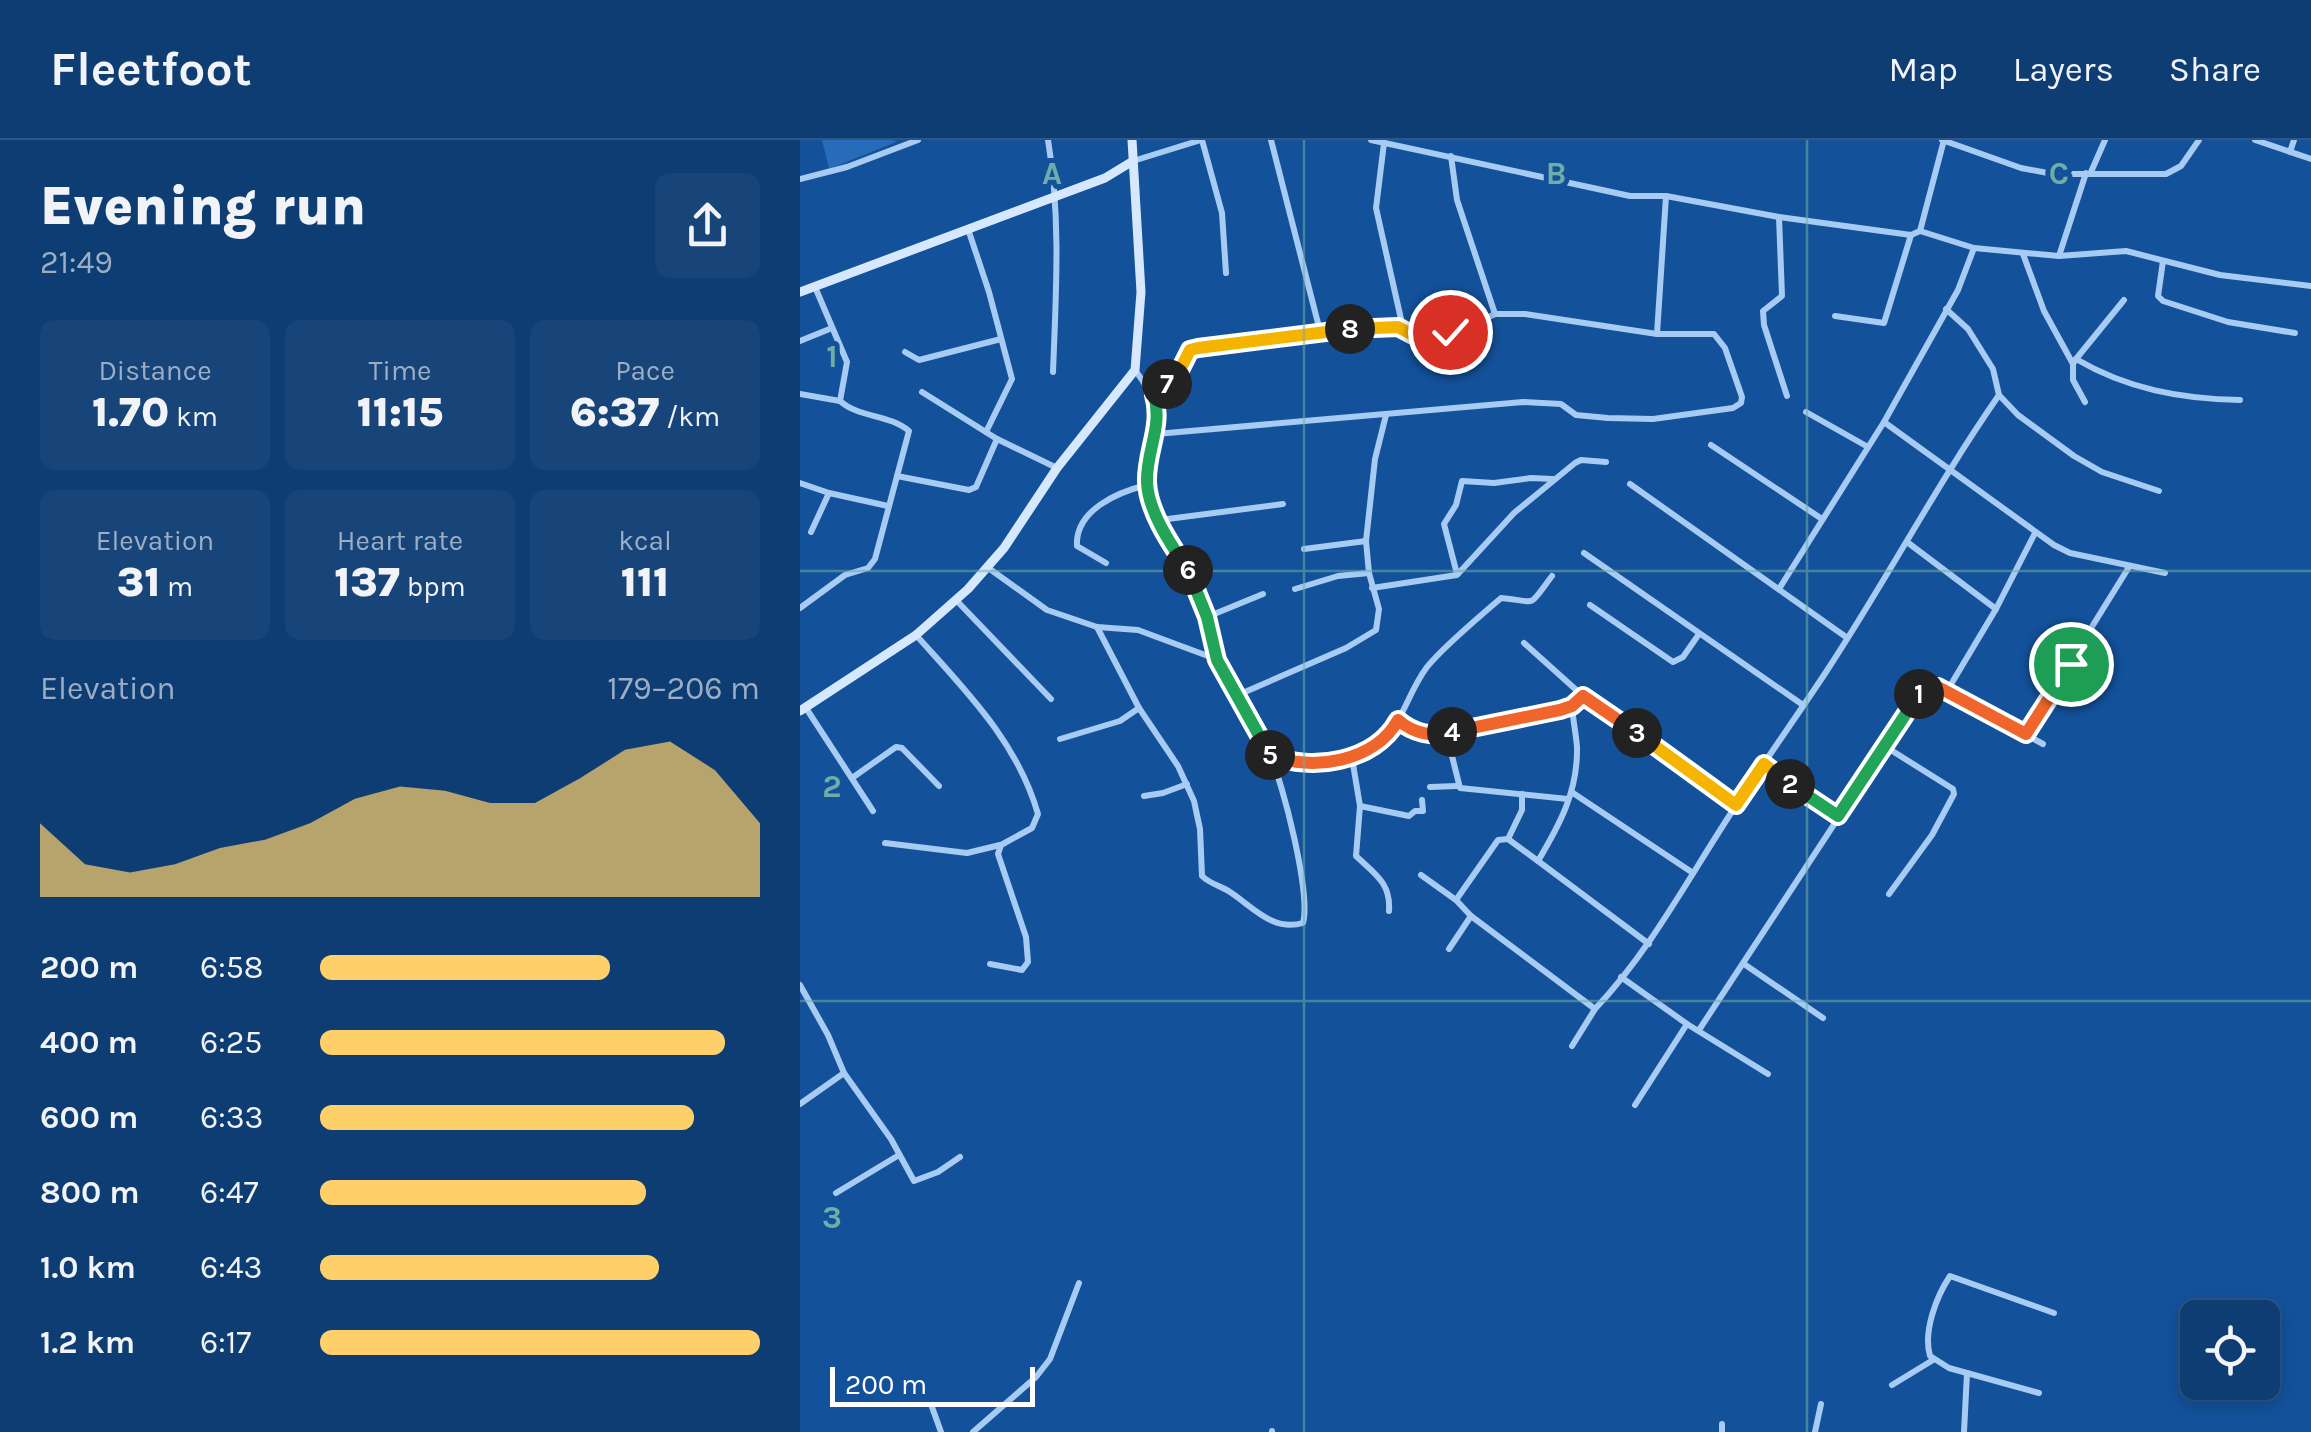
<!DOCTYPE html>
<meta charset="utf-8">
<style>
body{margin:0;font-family:Karla,sans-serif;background:#174479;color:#f1f3f6;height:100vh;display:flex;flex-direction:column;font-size:38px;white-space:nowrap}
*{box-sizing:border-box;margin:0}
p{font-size:32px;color:#9baec5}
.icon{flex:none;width:55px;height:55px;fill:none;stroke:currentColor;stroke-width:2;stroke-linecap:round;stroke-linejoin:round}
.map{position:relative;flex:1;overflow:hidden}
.panel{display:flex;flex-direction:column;background:#0e3d74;width:800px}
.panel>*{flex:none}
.fabs{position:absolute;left:1380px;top:1160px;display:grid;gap:20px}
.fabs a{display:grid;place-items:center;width:100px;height:100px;border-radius:15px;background:#0e3d74;box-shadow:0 5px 15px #0003,0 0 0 2px #2e5686;font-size:50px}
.scale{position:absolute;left:30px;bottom:25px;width:205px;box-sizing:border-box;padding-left:10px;border:5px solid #fff;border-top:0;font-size:28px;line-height:35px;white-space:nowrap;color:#fff;-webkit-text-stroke:8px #13519a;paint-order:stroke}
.pin{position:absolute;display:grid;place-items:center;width:85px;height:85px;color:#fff;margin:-42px;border:5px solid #fff;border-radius:50%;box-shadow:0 2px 10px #0007}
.km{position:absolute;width:50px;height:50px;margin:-25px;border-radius:50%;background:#222;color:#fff;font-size:28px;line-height:50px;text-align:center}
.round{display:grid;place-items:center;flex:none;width:105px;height:105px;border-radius:15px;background:#174479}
.summary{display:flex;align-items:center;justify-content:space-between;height:170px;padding:0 40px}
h1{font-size:55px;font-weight:800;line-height:75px}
.stats{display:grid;grid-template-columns:repeat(3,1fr);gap:15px;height:170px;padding:10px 40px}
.stats div{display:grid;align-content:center;border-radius:15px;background:#174479;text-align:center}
.stats b{font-size:42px;font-weight:800}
.stats small{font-size:28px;font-weight:400}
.stats p{font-size:28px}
.chart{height:280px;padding:20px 40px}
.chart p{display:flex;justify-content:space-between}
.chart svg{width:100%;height:180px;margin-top:10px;fill:#ffd069;opacity:.7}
ul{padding:0 40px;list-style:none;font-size:32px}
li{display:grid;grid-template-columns:160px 120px 1fr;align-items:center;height:75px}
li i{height:25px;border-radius:12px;background:#ffd069}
header{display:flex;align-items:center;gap:60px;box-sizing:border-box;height:140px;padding:0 50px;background:#0e3d74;border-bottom:2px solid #2e5686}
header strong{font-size:48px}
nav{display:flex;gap:55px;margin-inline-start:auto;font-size:35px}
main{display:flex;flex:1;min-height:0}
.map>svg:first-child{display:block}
.green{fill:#266cb8}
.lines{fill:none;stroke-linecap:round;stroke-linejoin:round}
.street{stroke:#a7cbf3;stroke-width:6}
.secondary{stroke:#d6e8fd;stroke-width:9}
.split-1-casing{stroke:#fff;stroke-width:20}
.split-2-casing{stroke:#fff;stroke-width:20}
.split-3-casing{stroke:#fff;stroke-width:20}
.split-4-casing{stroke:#fff;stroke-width:20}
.split-5-casing{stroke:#fff;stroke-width:20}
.split-6-casing{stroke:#fff;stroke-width:20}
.split-7-casing{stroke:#fff;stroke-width:20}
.split-8-casing{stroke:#fff;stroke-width:20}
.split-9-casing{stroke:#fff;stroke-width:20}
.split-1{stroke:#f0652b;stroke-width:12}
.split-2{stroke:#22a559;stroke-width:12}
.split-3{stroke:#f5b400;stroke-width:12}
.split-4{stroke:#f0652b;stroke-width:12}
.split-5{stroke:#f0652b;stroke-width:12}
.split-6{stroke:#22a559;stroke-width:12}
.split-7{stroke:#22a559;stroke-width:12}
.split-8{stroke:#f5b400;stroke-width:12}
.split-9{stroke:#f5b400;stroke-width:12}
.grid{fill:none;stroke:#6fada8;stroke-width:2.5;stroke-opacity:0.55}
.grid-label{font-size:32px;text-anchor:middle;font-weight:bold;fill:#6fada8;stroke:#13519a;stroke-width:10;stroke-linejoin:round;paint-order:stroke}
</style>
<header>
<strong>Fleetfoot</strong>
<nav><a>Map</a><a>Layers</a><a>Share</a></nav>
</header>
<main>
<section class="panel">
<div class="summary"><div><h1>Evening run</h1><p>21:49</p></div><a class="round"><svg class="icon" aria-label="share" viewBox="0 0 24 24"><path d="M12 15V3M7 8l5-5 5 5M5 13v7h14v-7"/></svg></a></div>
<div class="stats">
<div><p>Distance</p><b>1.70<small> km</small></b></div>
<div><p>Time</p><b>11:15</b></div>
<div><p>Pace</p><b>6:37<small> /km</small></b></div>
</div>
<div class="stats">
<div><p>Elevation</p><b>31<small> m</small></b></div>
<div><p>Heart rate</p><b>137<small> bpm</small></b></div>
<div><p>kcal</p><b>111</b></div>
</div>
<div class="chart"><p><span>Elevation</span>179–206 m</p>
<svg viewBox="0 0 160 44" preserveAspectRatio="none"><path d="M0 44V26L10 36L20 38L30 36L40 32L50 30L60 26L70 20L80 17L90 18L100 21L110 21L120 15L130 8L140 6L150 13L160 26V44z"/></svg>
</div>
<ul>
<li><b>200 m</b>6:58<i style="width:66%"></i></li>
<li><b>400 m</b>6:25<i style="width:92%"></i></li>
<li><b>600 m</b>6:33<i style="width:85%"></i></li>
<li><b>800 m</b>6:47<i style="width:74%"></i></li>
<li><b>1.0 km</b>6:43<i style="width:77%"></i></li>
<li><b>1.2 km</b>6:17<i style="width:100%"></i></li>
</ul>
</section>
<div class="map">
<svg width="1511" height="1292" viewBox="0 0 1511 1292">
<rect width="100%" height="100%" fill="#13519a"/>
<path class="green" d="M22,0H94L96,2L29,29Z"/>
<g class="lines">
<g class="street">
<path d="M248,0C261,77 256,154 253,232"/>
<path d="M402,0L422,73L426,133"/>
<path d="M471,0L520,191"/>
<path d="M571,0L830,56H866L979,77L1111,95L1120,91L1174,108L1259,116L1326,111L1420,135L1511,146"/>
<path d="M1142,0L1221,28L1253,34H1366L1381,26L1399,0"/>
<path d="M1455,0L1511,19"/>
<path d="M584,3L576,68L603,188"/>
<path d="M1490,12L1494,0"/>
<path d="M651,16L657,60L695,174"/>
<path d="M333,21L401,0"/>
<path d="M1291,32L1305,0"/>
<path d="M0,39L47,27L118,0"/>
<path d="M979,77L982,156L963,171L964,185L987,256"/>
<path d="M168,89L189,152L212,239L186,292"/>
<path d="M1120,91L1144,0"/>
<path d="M1223,114L1244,171L1273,224V240L1285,262"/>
<path d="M1259,116L1286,33"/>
<path d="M1363,121L1358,156L1363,161L1428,182L1495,193"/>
<path d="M1146,169L1168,189L1193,229L1199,255L1218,275L1274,316L1302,332L1359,351"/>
<path d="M1035,176L1084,183L1111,95"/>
<path d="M857,194L866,56"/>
<path d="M0,201L32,188"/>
<path d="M105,212L119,220L201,199"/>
<path d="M1276,219L1324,160"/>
<path d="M1273,224L1276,219C1327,249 1381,259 1440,260"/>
<path d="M122,252L197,299L257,328"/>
<path d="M0,254L40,261"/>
<path d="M354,255L378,234L385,218L397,208L582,186L598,187L609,195H622L668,187L695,174H725L857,194H914L925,208L942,257L941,263L933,268L853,279L808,278L776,275L761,264L723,262L356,294"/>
<path d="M1006,272L1068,307"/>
<path d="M1084,282L1254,405L1270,413L1365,433"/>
<path d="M911,305L1022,379"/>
<path d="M97,336L169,350L176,347L197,299"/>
<path d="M0,343L29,353L88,366"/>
<path d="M830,344L1046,497"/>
<path d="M360,380L483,364"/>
<path d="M11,392L29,353"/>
<path d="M1107,402L1196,469L1147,551"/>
<path d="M504,409L566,401"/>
<path d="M784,413L1003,565"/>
<path d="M306,423L277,406C275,370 318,352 347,345"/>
<path d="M187,427L247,470L297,487L338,490L416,519"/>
<path d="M657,434L644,384L656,365L662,341L694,343L731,338L753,339"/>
<path d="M572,448L657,435L714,373L775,323L781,320L806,322"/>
<path d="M495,449L538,436L569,433"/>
<path d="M979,449L1084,282L1158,150L1174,108"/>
<path d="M156,460L251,559"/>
<path d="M790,465L873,522L883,517L899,494"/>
<path d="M0,468L45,435L68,428L75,419L109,291C89,274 59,278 40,261L47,222L15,147"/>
<path d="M1196,469L1235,393"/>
<path d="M407,477L463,454"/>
<path d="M297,487L339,568L378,626L394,661L400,689L402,736C410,744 421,746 430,752C453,767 473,792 503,783C511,754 483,642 469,613C454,581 430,552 417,520C407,494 405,465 393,439C379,409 349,379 347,344C343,286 380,291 335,230"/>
<path d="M116,495C165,550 217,601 238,674L232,688L201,705L198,714L226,797L228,822L222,830L190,824"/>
<path d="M724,503L783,556"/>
<path d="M438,555L546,508L576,490L579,469L569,433L566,401L575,319L586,275"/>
<path d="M772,566C773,580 776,594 777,607C778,651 760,684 738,721L708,699L698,700L656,760L671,776L795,869C852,809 891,733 937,664C966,619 997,576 1026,532C1086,441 1137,344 1199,255"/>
<path d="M6,568L73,671"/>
<path d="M598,580C613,593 633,589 648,600L660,648L768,659"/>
<path d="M1226,593L1329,427"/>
<path d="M643,595L760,571L772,566L783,556L936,665"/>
<path d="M260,599L320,581L339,568"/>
<path d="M1086,607L1153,649L1154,654L1132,695L1089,754"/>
<path d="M471,617C507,623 564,629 589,595C604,575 611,548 627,527C642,508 681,475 701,458C739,461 726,470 752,436"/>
<path d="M552,618L560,666L556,716C575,734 591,743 589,771"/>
<path d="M963,624L1038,676"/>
<path d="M52,638L96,607L102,608L139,646"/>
<path d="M630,647L657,646"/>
<path d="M773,653L893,733"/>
<path d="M344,656L363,653L387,644"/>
<path d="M560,666L609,676L615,671H623L622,660"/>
<path d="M708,699L722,670V654"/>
<path d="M85,703L167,713L200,705"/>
<path d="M738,721L849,804"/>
<path d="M621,735L656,760"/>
<path d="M649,809L671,776"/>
<path d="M944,824L1023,878"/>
<path d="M821,837L887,884L968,934"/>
<path d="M0,845L28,895L44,933L91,999L114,1041L138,1032L160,1017"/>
<path d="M899,890L1121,552L1138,547L1243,604"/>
<path d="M772,906L795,869"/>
<path d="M0,964L44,933"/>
<path d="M835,965L887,884"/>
<path d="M36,1053L99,1015"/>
<path d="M1092,1245L1133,1220"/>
<path d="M1239,1253L1149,1228L1130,1216C1123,1192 1136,1157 1150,1136L1254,1173"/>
<path d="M132,1267L141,1292"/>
<path d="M922,1284V1292"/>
<path d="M173,1292L236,1237L250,1219L279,1143"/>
<path d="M472,1292V1291"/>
<path d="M1015,1292L1021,1264"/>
<path d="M1164,1292L1167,1233"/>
</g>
<g class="secondary">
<path d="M0,152L305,38L333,21"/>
<path d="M0,571L116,495L168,449L204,408L257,328L335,230L341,152L332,0"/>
</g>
</g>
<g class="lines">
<defs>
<path id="split-1" d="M1119,554L1138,547L1226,594L1271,524"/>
<path id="split-2" d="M990,644L1038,676L1119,554"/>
<path id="split-3" d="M837,593L936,665L964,624L990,644"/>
<path id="split-4" d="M652,592L760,570L772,566L783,556L837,593"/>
<path id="split-5" d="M470,615C512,632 575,622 598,580C613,593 633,598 652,592"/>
<path id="split-6" d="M388,430L407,477L417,520L470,615"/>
<path id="split-7" d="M367,244L354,255C363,287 346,311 347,342C348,372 372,406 388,430"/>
<path id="split-8" d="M367,244L378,234L390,210L398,208L550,189"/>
<path id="split-9" d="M550,189L598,187L613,195L650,192"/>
</defs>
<use href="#split-1" class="split-1-casing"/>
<use href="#split-2" class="split-2-casing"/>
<use href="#split-3" class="split-3-casing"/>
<use href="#split-4" class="split-4-casing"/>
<use href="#split-5" class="split-5-casing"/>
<use href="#split-6" class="split-6-casing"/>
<use href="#split-7" class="split-7-casing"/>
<use href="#split-8" class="split-8-casing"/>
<use href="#split-9" class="split-9-casing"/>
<use href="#split-1" class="split-1"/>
<use href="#split-2" class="split-2"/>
<use href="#split-3" class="split-3"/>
<use href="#split-4" class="split-4"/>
<use href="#split-5" class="split-5"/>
<use href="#split-6" class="split-6"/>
<use href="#split-7" class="split-7"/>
<use href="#split-8" class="split-8"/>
<use href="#split-9" class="split-9"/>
</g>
<path class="grid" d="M504,0V1292M1007,0V1292M0,431H1511M0,861H1511"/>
<g class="grid-label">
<text x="252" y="44">A</text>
<text x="756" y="44">B</text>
<text x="1259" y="44">C</text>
<text x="32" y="227">1</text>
<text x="32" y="657">2</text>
<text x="32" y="1088">3</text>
</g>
</svg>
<div class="fabs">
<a><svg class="icon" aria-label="locate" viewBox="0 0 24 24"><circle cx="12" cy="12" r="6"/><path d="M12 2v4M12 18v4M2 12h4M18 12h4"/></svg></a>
</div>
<div class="scale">200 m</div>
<div class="pin" style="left:1271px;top:524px;background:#1e9e55"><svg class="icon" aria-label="arrive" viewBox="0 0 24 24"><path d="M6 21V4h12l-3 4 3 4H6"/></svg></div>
<div class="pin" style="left:650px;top:192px;background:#d93025"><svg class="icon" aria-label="check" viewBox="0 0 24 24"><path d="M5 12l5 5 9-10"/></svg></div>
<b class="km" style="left:1119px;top:554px">1</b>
<b class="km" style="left:990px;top:644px">2</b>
<b class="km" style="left:837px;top:593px">3</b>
<b class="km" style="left:652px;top:592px">4</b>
<b class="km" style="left:470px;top:615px">5</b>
<b class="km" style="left:388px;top:430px">6</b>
<b class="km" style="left:367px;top:244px">7</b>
<b class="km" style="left:550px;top:189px">8</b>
</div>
</main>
